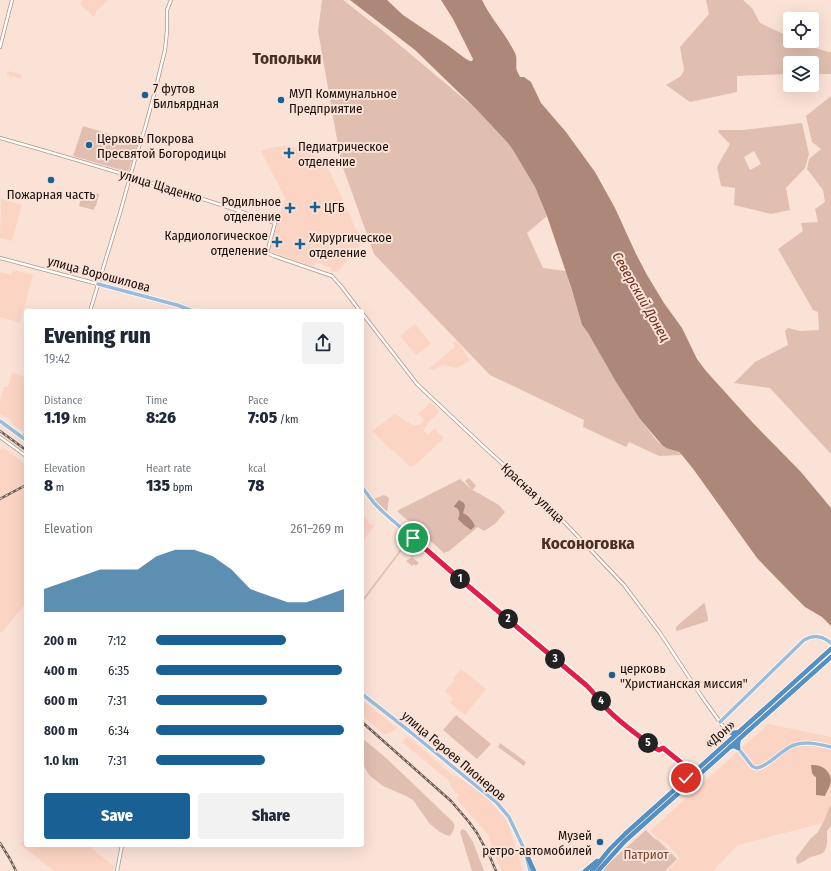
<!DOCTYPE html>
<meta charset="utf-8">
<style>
body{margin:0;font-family:"Fira Sans Condensed",sans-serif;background:#f2f2f3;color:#1f2937;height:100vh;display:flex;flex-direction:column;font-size:15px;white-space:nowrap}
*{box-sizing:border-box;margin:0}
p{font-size:13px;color:#747a83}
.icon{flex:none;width:22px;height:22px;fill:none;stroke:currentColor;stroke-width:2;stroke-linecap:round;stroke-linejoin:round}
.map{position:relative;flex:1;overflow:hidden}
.side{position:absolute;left:24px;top:309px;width:340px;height:538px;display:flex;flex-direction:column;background:#fff;border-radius:4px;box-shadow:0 4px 16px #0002}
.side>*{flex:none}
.buttons{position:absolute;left:783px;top:12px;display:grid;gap:8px}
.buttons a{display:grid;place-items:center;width:36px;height:36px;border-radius:4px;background:#fff;box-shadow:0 4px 16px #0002;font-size:20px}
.pin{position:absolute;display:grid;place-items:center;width:34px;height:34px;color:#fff;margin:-17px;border:2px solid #fff;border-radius:50%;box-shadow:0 1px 4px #0007}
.km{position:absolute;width:20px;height:20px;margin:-10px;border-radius:50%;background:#222;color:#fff;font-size:11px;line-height:20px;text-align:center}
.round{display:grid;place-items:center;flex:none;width:42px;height:42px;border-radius:4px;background:#f2f2f3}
.summary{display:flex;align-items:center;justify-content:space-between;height:68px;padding:0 20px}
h1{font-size:22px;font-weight:800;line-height:30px}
.figures{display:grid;grid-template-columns:repeat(3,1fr);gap:6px;height:68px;padding:4px 20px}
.figures div{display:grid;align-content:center}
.figures b{font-size:17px;font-weight:800}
.figures small{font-size:11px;font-weight:400}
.figures p{font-size:11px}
.chart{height:112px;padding:8px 20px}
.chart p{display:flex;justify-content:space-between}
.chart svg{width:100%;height:72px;margin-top:4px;fill:#196094;opacity:.7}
.button{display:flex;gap:8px;margin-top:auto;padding:8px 20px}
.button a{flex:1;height:46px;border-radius:4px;background:#196094;color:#fff;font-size:16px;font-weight:800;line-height:46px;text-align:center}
.button a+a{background:#f2f2f3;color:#1f2937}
ul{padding:0 20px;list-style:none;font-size:13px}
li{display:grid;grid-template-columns:64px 48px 1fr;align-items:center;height:30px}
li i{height:10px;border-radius:5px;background:#196094}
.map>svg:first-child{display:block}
.built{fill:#fbd4c4}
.green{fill:#e0bfb1;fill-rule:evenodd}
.water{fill:#ad8878}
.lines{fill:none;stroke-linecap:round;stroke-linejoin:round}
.minor-casing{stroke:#b19487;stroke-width:4}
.major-casing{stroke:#fff;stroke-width:5}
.highway-casing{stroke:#fff;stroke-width:6}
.minor{stroke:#fff;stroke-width:2.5}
.major{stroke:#9abcda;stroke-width:3.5}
.highway{stroke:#5690c2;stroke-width:4.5}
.rail-casing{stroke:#6b5b54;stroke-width:2.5}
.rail{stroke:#fbe2d7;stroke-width:1;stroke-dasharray:3;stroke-linecap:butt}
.route-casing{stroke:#fff;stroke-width:8}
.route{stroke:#e11d48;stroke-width:5}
.poi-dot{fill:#196094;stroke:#fbe2d7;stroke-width:1.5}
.labels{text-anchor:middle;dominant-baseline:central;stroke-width:4;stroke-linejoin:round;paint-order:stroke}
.poi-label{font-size:13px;fill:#170d08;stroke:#fbe2d7;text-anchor:start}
.street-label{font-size:13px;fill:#170d08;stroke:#fbe2d7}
.park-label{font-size:13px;fill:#77432c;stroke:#fbe2d7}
.water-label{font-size:14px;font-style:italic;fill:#64321a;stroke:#fbe2d7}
.district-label{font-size:17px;font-weight:bold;fill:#483025;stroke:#fbe2d7}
</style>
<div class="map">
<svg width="831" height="871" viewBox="0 0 831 871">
<rect width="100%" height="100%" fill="#fbe2d7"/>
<g class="built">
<path d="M82,0H108L99,9L98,8L94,17L81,5Z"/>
<path d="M7,71L17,73V74L22,75L21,79L12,76L11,79L9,78L10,76L6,75Z"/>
<path d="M288,145L324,159L362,242L338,272L330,271L331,268L316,262L314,267L269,251L285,198L261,151L270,148Z"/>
<path d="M1,199L22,205L12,241L0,238Z"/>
<path d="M13,270L33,275L20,323L0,317V272L11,275Z"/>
<path d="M415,324L431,344L416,355L400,336Z"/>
<path d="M456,341L461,346L470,361L456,368L445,365L438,367L435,370L428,369L455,347L453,343Z"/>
<path d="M12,373L26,377V428L23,432L10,422L11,421L10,419L0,414V401L4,387H8Z"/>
<path d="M430,403L435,406L439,412L428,423L423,431L428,435L434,428L437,431V432L443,437V438L441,441L414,466L410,467L393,450L392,451L372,431L395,414L414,426L416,425H420L424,420L418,414Z"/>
<path d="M4,448L26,465V603L3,631L0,632V450Z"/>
<path d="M362,513L370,524L375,525L362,542Z"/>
<path d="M461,669L486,689L465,715L450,703L453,699L445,691L455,680L453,678Z"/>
<path d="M362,700L397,728L394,731L384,735L374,725L362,716Z"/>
<path d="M768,724L831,737V821L738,845L713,871H667L680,858L667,844L655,836L650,831Z"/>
<path d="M407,736L452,775L457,776L482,794L489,800L496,808L505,819L510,829L523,871H501L489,838L490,837L456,798L459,795L453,790L449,781L402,742Z"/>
<path d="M26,838V845H87L114,866L113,871H54L20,844Z"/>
</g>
<g class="green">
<path d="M322,0H343L383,31L476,109L507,142L513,150L535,187L547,216L527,233L543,268L566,271L582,325L588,333L616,382L640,419L656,440L662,445L666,448L676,451L682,455L659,456L629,442L626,447L583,427L584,420L490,375L374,254L341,162L318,31Z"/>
<path d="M706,0H743L752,8L760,23L790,37V41H799L810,46L828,52H831V74H812V63H790V74L737,76V92L690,102L666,85L681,76L684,70L680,47L709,14Z"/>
<path d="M831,96V454L770,388L734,383L755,362L788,345L785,331L788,328L800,331L819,330L818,312L813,310L778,249L803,231L801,223L818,222L815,209L825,202L823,190L807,169L809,159L821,149L812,142L806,116Z"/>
<path d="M802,123L809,154L805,168L786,188L790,210L771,214L734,205L735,188L721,186L717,167L730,144L719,133L718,130H743ZM754,151L761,164L750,170L744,157Z"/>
<path d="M83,126L138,143L128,172L73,156Z"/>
<path d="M82,191L88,193V191L99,194L96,206H95L94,210L79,206Z"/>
<path d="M469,478L476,486L472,490L465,481Z"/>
<path d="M460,479L471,489L499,505L505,512L495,524L484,531L478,527L449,551L444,553L397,511Z"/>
<path d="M384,495L386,496L389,498L387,512L374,499Z"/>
<path d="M406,542L407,543L362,603V600Z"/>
<path d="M412,557L419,563L416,566L414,564L412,566L406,561Z"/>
<path d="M704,603L705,604L708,619V621L677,631L676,629V627L686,618Z"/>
<path d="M456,715L491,744L477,759L443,730Z"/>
<path d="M362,738L385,757L451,820C457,826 454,830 450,836L446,835L440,832L430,824L413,800L406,796L383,786L369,775L362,763Z"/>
<path d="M500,743L526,762L524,766L498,747Z"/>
<path d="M831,805V826L827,831C827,838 829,850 821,854C818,855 814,856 811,857C806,859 803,863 797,864L796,858L811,838L818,832L824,821L829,808Z"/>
<path d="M462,829L465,830L466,831L473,842L484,871H472L460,832Z"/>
<path d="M646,830L655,839L658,840L677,859L665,871H602L610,862Z"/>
</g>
<g class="water">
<path d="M350,0H387L403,15L446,44L466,59L470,61H472L473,59L453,19L441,0H482C491,19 506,34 515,53C518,59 515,66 517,71C518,73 519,75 520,77H524L531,82L541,103L566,132L595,172L615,208L636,254L647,275L664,303L682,328L697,359L706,371L753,423L801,472L831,508V626L822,617L805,607L788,590L757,558L694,470L682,455L679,452L666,448L662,445L640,419L616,382L588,333L582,325L571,287L547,216L535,187L513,150L507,142L476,109L415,50Z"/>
<path d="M459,500L464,503L465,506L463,513C469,516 472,520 475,526L471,530L464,525L458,519C460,514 460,512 457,508L454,507V506Z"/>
<path d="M811,765C821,764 830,770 831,780C831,785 827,791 825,796L816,795V777L814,776L812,773Z"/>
</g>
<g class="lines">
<defs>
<g id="minor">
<path d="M0,47L12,0"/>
<path d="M0,138C92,164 184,192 275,223L267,253L274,256L332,276L341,286L360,311"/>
<path d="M0,258L98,284"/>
<path d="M90,311L120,213L135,159L145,128L155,91L165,50L167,31V10L171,0"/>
<path d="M362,313L417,384L485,448L547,504L624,585L660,633L702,697L725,729"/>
<path d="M0,437L26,456"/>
<path d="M23,438L26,434"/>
<path d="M117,871L122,845"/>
</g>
<g id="major">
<path d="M98,284L177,305L193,311"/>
<path d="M0,421L26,440"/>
<path d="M362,487L374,503L383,512L461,580L586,685L597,696L607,709L625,725L655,748L659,750L663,749L684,765L688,772L686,780"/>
<path d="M362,694L408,730L497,803L509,817L526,853L525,854"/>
<path d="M720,722L804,640C814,634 823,636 831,643"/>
<path d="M738,748L752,766C754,767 754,768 757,768C768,767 782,749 794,745C806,741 819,744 831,747"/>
<path d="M685,766L691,769L698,768"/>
<path d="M527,859L530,871"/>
</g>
<g id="highway">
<path d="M725,729L732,733L739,732"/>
<path d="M730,747L734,746L738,748V743L739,739"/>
<path d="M526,853L534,871"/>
<path d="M585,871L597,861"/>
<path d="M592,871L610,849L625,834L740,731L831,649"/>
<path d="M598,871L625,841L831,657"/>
</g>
</defs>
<use href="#minor" class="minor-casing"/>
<use href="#major" class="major-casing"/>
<use href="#highway" class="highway-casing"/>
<use href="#minor" class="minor"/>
<use href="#major" class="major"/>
<use href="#highway" class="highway"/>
<defs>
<g id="rail">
<path d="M0,431L26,450"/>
<path d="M0,499L26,485"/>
<path d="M362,722L451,801L469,822L477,833L490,857L496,871"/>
<path d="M0,843L10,859L16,871"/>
</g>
</defs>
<use href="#rail" class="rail-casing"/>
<use href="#rail" class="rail"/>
</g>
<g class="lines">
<defs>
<path id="route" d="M413,538L461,580L586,685C595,693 600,703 609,711C623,725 639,736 655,748L659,750L663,748L684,765L688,772L686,778"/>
</defs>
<use href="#route" class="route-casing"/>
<use href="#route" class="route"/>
</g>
<g class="poi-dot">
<circle cx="145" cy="95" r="4"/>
<circle cx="281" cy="100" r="4"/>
<circle cx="89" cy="145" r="4"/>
<path d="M287 147h4v4h4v4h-4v4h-4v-4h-4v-4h4z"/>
<circle cx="51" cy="180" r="4"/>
<path d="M313 201h4v4h4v4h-4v4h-4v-4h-4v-4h4z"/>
<path d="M288 202h4v4h4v4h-4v4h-4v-4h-4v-4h4z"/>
<path d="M275 236h4v4h4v4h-4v4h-4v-4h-4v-4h4z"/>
<path d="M298 238h4v4h4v4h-4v4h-4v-4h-4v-4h4z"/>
<circle cx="612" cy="675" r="4"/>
<circle cx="600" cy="842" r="4"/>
</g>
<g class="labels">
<g class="poi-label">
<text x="153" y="88">7 футов<tspan x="153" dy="15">Бильярдная</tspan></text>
<text x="289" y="93">МУП Коммунальное<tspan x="289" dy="15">Предприятие</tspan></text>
<text x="97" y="138">Церковь Покрова<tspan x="97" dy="15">Пресвятой Богородицы</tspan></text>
<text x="298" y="146">Педиатрическое<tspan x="298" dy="15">отделение</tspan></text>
<text x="51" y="194" text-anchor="middle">Пожарная часть</text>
<text x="281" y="201" text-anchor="end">Родильное<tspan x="281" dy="15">отделение</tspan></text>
<text x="324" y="207">ЦГБ</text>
<text x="268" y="235" text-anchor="end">Кардиологическое<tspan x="268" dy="15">отделение</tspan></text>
<text x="309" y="237">Хирургическое<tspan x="309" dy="15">отделение</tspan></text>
<text x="620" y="668">церковь<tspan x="620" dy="15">"Христианская миссия"</tspan></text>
<text x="592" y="835" text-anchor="end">Музей<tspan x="592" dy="15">ретро-автомобилей</tspan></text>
</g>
<g class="street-label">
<text transform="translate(161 186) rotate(17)">улица Щаденко</text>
<text transform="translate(99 274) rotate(15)">улица Ворошилова</text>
<text transform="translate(533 493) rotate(43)">Красная улица</text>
<text transform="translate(720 734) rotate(-41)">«Дон»</text>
<text transform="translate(454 756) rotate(40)">улица Героев Пионеров</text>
</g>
<g class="park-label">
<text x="646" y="854">Патриот</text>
</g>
<g class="water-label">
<text transform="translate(641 297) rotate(60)">Северский Донец</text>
</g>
<g class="district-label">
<text x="287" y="58">Топольки</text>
<text x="588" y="543">Косоноговка</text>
</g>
</g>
</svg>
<div class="buttons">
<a><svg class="icon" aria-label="locate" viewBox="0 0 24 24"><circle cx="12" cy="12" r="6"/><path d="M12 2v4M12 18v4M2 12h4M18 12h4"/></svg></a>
<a><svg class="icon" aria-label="layers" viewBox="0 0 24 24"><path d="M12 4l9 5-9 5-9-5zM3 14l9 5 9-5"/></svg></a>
</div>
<div class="pin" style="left:413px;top:538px;background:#1e9e55"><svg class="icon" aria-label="arrive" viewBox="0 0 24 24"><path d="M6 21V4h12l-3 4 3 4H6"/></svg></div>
<div class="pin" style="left:686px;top:778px;background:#d93025"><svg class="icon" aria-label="check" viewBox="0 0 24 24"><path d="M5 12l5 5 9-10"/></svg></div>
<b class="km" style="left:460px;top:579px">1</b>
<b class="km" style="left:508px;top:619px">2</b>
<b class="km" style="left:555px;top:659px">3</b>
<b class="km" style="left:601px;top:701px">4</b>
<b class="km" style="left:648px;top:743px">5</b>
<section class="side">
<div class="summary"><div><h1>Evening run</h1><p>19:42</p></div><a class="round"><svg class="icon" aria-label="share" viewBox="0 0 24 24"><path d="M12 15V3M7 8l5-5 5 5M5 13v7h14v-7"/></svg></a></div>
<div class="figures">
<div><p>Distance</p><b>1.19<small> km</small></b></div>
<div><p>Time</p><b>8:26</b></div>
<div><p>Pace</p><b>7:05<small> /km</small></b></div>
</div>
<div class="figures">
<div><p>Elevation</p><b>8<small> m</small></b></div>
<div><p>Heart rate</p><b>135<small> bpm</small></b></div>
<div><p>kcal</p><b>78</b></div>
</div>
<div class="chart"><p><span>Elevation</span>261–269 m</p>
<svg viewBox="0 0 160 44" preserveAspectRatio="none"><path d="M0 44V30L10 26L20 22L30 18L40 18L50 18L60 10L70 6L80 6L90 10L100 18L110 30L120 34L130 38L140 38L150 34L160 30V44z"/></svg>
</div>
<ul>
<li><b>200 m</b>7:12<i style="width:69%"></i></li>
<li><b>400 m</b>6:35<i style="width:99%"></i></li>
<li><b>600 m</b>7:31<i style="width:59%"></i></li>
<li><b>800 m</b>6:34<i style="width:100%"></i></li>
<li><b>1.0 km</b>7:31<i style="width:58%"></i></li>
</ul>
<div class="button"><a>Save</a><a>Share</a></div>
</section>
</div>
